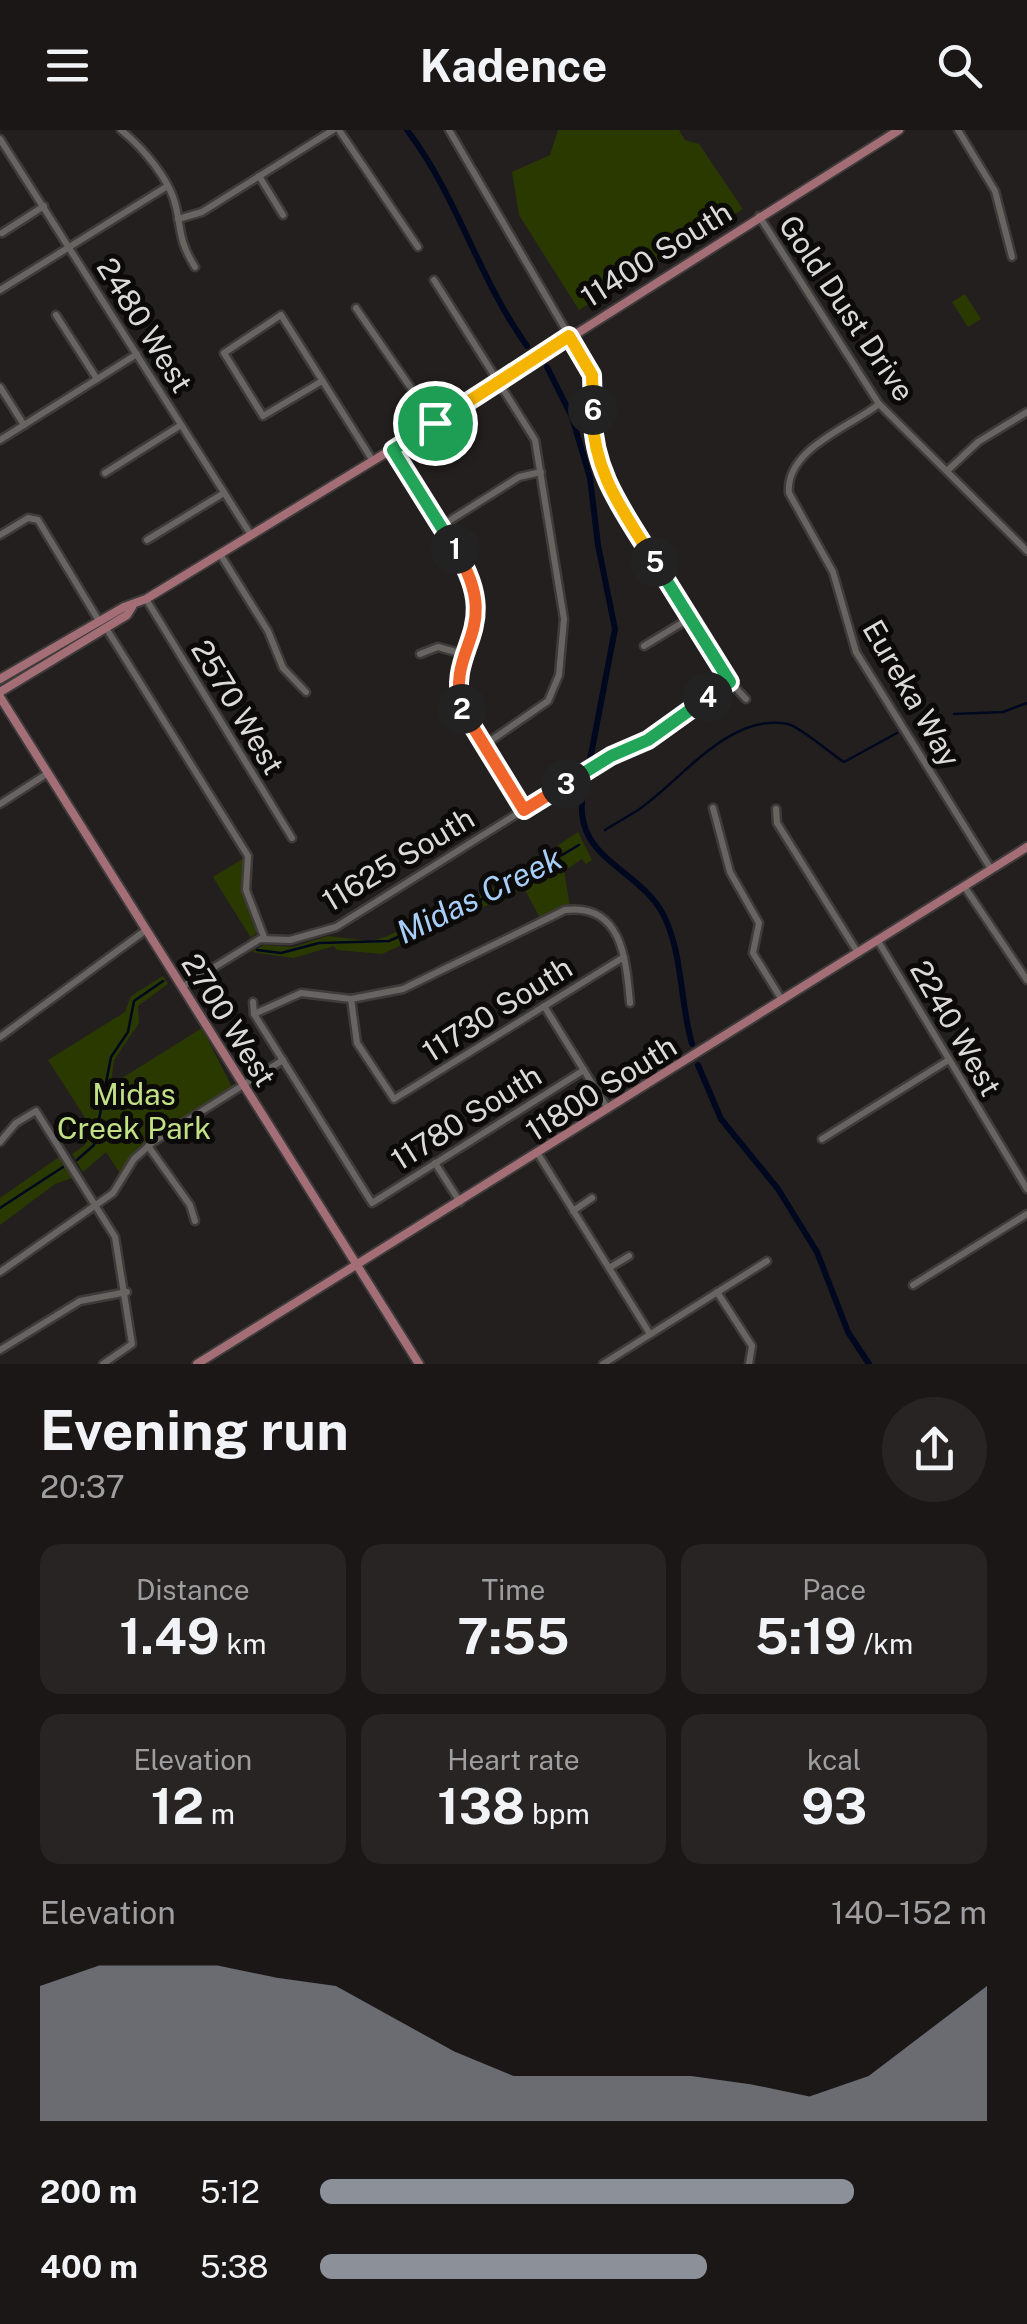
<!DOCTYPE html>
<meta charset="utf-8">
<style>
body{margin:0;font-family:"Public Sans",sans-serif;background:#272423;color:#f1f3f6;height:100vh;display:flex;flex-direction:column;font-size:38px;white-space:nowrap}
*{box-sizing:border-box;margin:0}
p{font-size:32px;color:#9f9fa1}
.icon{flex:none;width:55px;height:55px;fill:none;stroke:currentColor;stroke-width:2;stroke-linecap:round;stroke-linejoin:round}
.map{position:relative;height:1234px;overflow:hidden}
.panel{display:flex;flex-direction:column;background:#1a1716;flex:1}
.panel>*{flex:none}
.pin{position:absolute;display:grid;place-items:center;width:85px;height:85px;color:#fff;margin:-42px;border:5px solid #fff;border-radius:50%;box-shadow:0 2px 10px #0007}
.km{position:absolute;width:50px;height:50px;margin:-25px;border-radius:50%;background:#222;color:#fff;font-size:28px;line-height:50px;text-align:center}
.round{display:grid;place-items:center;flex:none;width:105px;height:105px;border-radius:52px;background:#272423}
.head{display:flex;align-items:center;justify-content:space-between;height:170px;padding:0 40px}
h1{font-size:55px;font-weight:700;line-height:75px}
.figures{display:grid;grid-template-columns:repeat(3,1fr);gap:15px;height:170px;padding:10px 40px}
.figures div{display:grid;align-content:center;border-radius:20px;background:#272423;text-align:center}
.figures b{font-size:50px;font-weight:700}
.figures small{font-size:28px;font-weight:400}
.figures p{font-size:28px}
.chart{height:280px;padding:20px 40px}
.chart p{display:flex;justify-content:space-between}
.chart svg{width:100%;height:180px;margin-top:10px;fill:#8c9099;opacity:.7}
ul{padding:0 40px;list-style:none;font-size:32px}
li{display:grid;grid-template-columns:160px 120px 1fr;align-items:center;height:75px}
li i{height:25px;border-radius:12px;background:#8c9099}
header{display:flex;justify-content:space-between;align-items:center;height:130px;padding:0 40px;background:#1a1716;font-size:45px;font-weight:700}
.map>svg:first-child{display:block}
.green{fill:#2a3900}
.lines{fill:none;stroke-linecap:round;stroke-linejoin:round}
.stream{stroke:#00081f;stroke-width:2.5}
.canal{stroke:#00081f;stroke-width:6}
.minor-casing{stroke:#3e3b3a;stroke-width:11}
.major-casing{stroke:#3e3b3a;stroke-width:12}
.minor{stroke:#676461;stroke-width:6}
.major{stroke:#a46e76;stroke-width:8}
.split-1-casing{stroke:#fff;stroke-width:20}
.split-2-casing{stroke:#fff;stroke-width:20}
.split-3-casing{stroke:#fff;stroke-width:20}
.split-4-casing{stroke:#fff;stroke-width:20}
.split-5-casing{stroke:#fff;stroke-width:20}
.split-6-casing{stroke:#fff;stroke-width:20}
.split-7-casing{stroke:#fff;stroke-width:20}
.split-8-casing{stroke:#fff;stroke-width:20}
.split-1{stroke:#22a559;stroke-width:12}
.split-2{stroke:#f0652b;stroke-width:12}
.split-3{stroke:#f0652b;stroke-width:12}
.split-4{stroke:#22a559;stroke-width:12}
.split-5{stroke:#22a559;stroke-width:12}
.split-6{stroke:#f5b400;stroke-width:12}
.split-7{stroke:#f5b400;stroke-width:12}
.split-8{stroke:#f5b400;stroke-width:12}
.labels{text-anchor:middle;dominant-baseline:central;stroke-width:10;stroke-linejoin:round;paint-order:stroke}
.street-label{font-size:30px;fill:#dcdad8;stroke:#0b0a09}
.park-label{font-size:30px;fill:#c1e084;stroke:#0b0a09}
.water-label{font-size:32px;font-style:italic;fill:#a7cef9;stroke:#0b0a09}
</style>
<header><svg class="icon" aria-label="menu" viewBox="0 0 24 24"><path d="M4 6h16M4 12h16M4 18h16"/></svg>Kadence<svg class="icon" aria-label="search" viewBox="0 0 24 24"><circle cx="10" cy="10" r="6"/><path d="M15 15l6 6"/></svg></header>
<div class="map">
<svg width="1027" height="1234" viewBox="0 0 1027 1234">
<rect width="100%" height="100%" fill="#231f1e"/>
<g class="green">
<path d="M558,0H679L685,10L699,14L743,79L579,180L519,85L512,42L550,25Z"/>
<path d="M965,164L981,189L968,197L952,172Z"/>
<path d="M578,702L592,730L586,734L582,729L564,741L570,776L540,788L524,758L382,824L337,820L334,816L294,828L251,822L264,815L293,817L327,806L371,811L385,807L495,757Z"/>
<path d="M244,728L242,759L257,802L251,808L213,747Z"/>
<path d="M163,846L168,854L138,876L139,893L114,930L111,955L202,898L232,957L145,1013L121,1045L106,1022L83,1042L72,1024L85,1015L91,997L48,930L125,882L131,866Z"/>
<path d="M59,1027L72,1048L55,1054L0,1095V1068Z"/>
</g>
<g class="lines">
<g class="stream">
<path d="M954,584L1003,582L1027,573"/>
<path d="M605,700C616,693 627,687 638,680C681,651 729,582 788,594C799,596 831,624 844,632L897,603"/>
<path d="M257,820L281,823L319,813L389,811L502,760L579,715"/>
<path d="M77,1030L94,1015L111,927L128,902L134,871L163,851"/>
<path d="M0,1078L63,1037"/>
</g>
<g class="canal">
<path d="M407,0C458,67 478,148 527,216"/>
<path d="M547,237L572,287L590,348L598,415L615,499L590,630"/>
<path d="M586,650C563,729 638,734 664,786C683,825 680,873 692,914"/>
<path d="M698,935L721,989L778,1059L817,1122L848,1202L869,1234"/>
</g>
<defs>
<g id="minor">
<path d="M121,0C142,17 170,49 176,77C182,104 179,111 195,137"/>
<path d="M339,0L418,117"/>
<path d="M449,0L592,245V301L607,353L730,552L746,569"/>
<path d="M958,0L995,61L1012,127"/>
<path d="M0,9L251,405"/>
<path d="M259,46L283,85"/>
<path d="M759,86L879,274L1027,421"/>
<path d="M178,89L202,82L333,0"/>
<path d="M2,103L44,76"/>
<path d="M434,150L535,310L564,489L559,545L548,571L483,616"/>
<path d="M0,160L166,57"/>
<path d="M356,178L435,293"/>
<path d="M56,185L97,249"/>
<path d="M322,251L263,286L224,223L281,185L373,331"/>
<path d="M0,257L24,295"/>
<path d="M879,274C850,297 785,319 789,363L833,442L856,522L991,739"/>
<path d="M0,310L137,224"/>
<path d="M393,319L474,452L478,483L461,550L460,572L524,680"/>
<path d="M947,341L978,312L1027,282"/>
<path d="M105,343L181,295"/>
<path d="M441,396L519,347L541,342"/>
<path d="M0,405L28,388L38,390L99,491"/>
<path d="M147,410L224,363"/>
<path d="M220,424L268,501L283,538L306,562"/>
<path d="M146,469L292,708"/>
<path d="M106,498L248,726L246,760L264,807"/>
<path d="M644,516L690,488"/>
<path d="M420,524L438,517L467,525"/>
<path d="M0,674L48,643"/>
<path d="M713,678L730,742L759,793L753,823L782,870"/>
<path d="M776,679L777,693L858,823"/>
<path d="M964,756L1027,850"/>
<path d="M878,811L1027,1059"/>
<path d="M182,857L260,809L290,810L336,797L605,629L648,610L730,552"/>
<path d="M351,869L357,913L394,969L624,827"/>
<path d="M253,872L254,884L372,1073L584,940"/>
<path d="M544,876L608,979"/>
<path d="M254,884L301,863L351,869L403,859L565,780C622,773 626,829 630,873"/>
<path d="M0,907L146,800"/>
<path d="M822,1009L947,931"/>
<path d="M0,1012L16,993L36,981L115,1107L132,1214L103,1234"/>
<path d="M148,1016L190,1075L195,1091"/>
<path d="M538,1024L650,1204"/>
<path d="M435,1033L460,1072"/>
<path d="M573,1081L592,1068"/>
<path d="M609,1138L629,1126"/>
<path d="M0,1142L113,1063L134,1029L153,1012L283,930"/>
<path d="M913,1155L1027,1084"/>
<path d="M717,1162L752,1216L749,1234"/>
<path d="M0,1220L80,1171L127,1162"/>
<path d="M603,1234L767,1131"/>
</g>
<g id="major">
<path d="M0,549L124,477L146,469L435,293L899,0"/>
<path d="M0,562L127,485L132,477"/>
<path d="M0,567L419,1234"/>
<path d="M197,1234L1027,717"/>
</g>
</defs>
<use href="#minor" class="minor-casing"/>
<use href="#major" class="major-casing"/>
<use href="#minor" class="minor"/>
<use href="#major" class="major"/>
</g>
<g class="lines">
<defs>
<path id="split-1" d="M435,293L393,320L455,419"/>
<path id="split-2" d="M455,419C506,502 445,514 462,579"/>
<path id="split-3" d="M462,579L524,680L566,654"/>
<path id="split-4" d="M566,654L611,626L648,610L708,567"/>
<path id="split-5" d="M655,432L730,552L708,567"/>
<path id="split-6" d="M593,280C590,339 625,384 655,432"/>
<path id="split-7" d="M497,253L569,206L592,245L593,280"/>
<path id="split-8" d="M435,293L497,253"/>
</defs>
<use href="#split-1" class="split-1-casing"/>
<use href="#split-2" class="split-2-casing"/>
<use href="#split-3" class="split-3-casing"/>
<use href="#split-4" class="split-4-casing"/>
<use href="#split-5" class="split-5-casing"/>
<use href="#split-6" class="split-6-casing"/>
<use href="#split-7" class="split-7-casing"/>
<use href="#split-8" class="split-8-casing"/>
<use href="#split-1" class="split-1"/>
<use href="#split-2" class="split-2"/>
<use href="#split-3" class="split-3"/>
<use href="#split-4" class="split-4"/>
<use href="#split-5" class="split-5"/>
<use href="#split-6" class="split-6"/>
<use href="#split-7" class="split-7"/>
<use href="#split-8" class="split-8"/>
</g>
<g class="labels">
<g class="street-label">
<text transform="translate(656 124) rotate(-32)">11400 South</text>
<text transform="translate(847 178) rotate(56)">Gold Dust Drive</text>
<text transform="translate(145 195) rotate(58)">2480 West</text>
<text transform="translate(912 563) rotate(60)">Eureka Way</text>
<text transform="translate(238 577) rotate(59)">2570 West</text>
<text transform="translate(398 729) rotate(-31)">11625 South</text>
<text transform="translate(497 879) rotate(-32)">11730 South</text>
<text transform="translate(229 890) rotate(58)">2700 West</text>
<text transform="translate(956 898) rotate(60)">2240 West</text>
<text transform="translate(601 958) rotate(-32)">11800 South</text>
<text transform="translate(466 987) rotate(-32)">11780 South</text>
</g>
<g class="park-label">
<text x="134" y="964">Midas<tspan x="134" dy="34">Creek Park</tspan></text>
</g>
<g class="water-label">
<text transform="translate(479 765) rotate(-26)">Midas Creek</text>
</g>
</g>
</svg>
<div class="pin" style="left:435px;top:293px;background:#1e9e55"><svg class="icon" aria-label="arrive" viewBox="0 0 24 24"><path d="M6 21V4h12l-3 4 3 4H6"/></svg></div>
<b class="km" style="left:455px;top:419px">1</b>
<b class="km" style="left:462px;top:579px">2</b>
<b class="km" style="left:566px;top:654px">3</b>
<b class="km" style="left:708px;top:567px">4</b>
<b class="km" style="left:655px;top:432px">5</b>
<b class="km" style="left:593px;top:280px">6</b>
</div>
<section class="panel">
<div class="head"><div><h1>Evening run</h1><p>20:37</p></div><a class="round"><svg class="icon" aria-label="share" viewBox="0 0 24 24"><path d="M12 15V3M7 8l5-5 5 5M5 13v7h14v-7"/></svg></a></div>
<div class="figures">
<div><p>Distance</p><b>1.49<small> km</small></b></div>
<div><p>Time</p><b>7:55</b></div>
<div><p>Pace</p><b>5:19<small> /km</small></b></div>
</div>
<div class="figures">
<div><p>Elevation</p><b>12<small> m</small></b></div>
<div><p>Heart rate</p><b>138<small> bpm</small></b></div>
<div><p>kcal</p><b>93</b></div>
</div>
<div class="chart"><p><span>Elevation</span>140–152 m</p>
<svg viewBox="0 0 160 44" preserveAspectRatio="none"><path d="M0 44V11L10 6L20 6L30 6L40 9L50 11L60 19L70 27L80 33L90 33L100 33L110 33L120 35L130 38L140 33L150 22L160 11V44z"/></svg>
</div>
<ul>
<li><b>200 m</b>5:12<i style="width:80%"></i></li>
<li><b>400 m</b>5:38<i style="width:58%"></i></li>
</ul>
</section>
